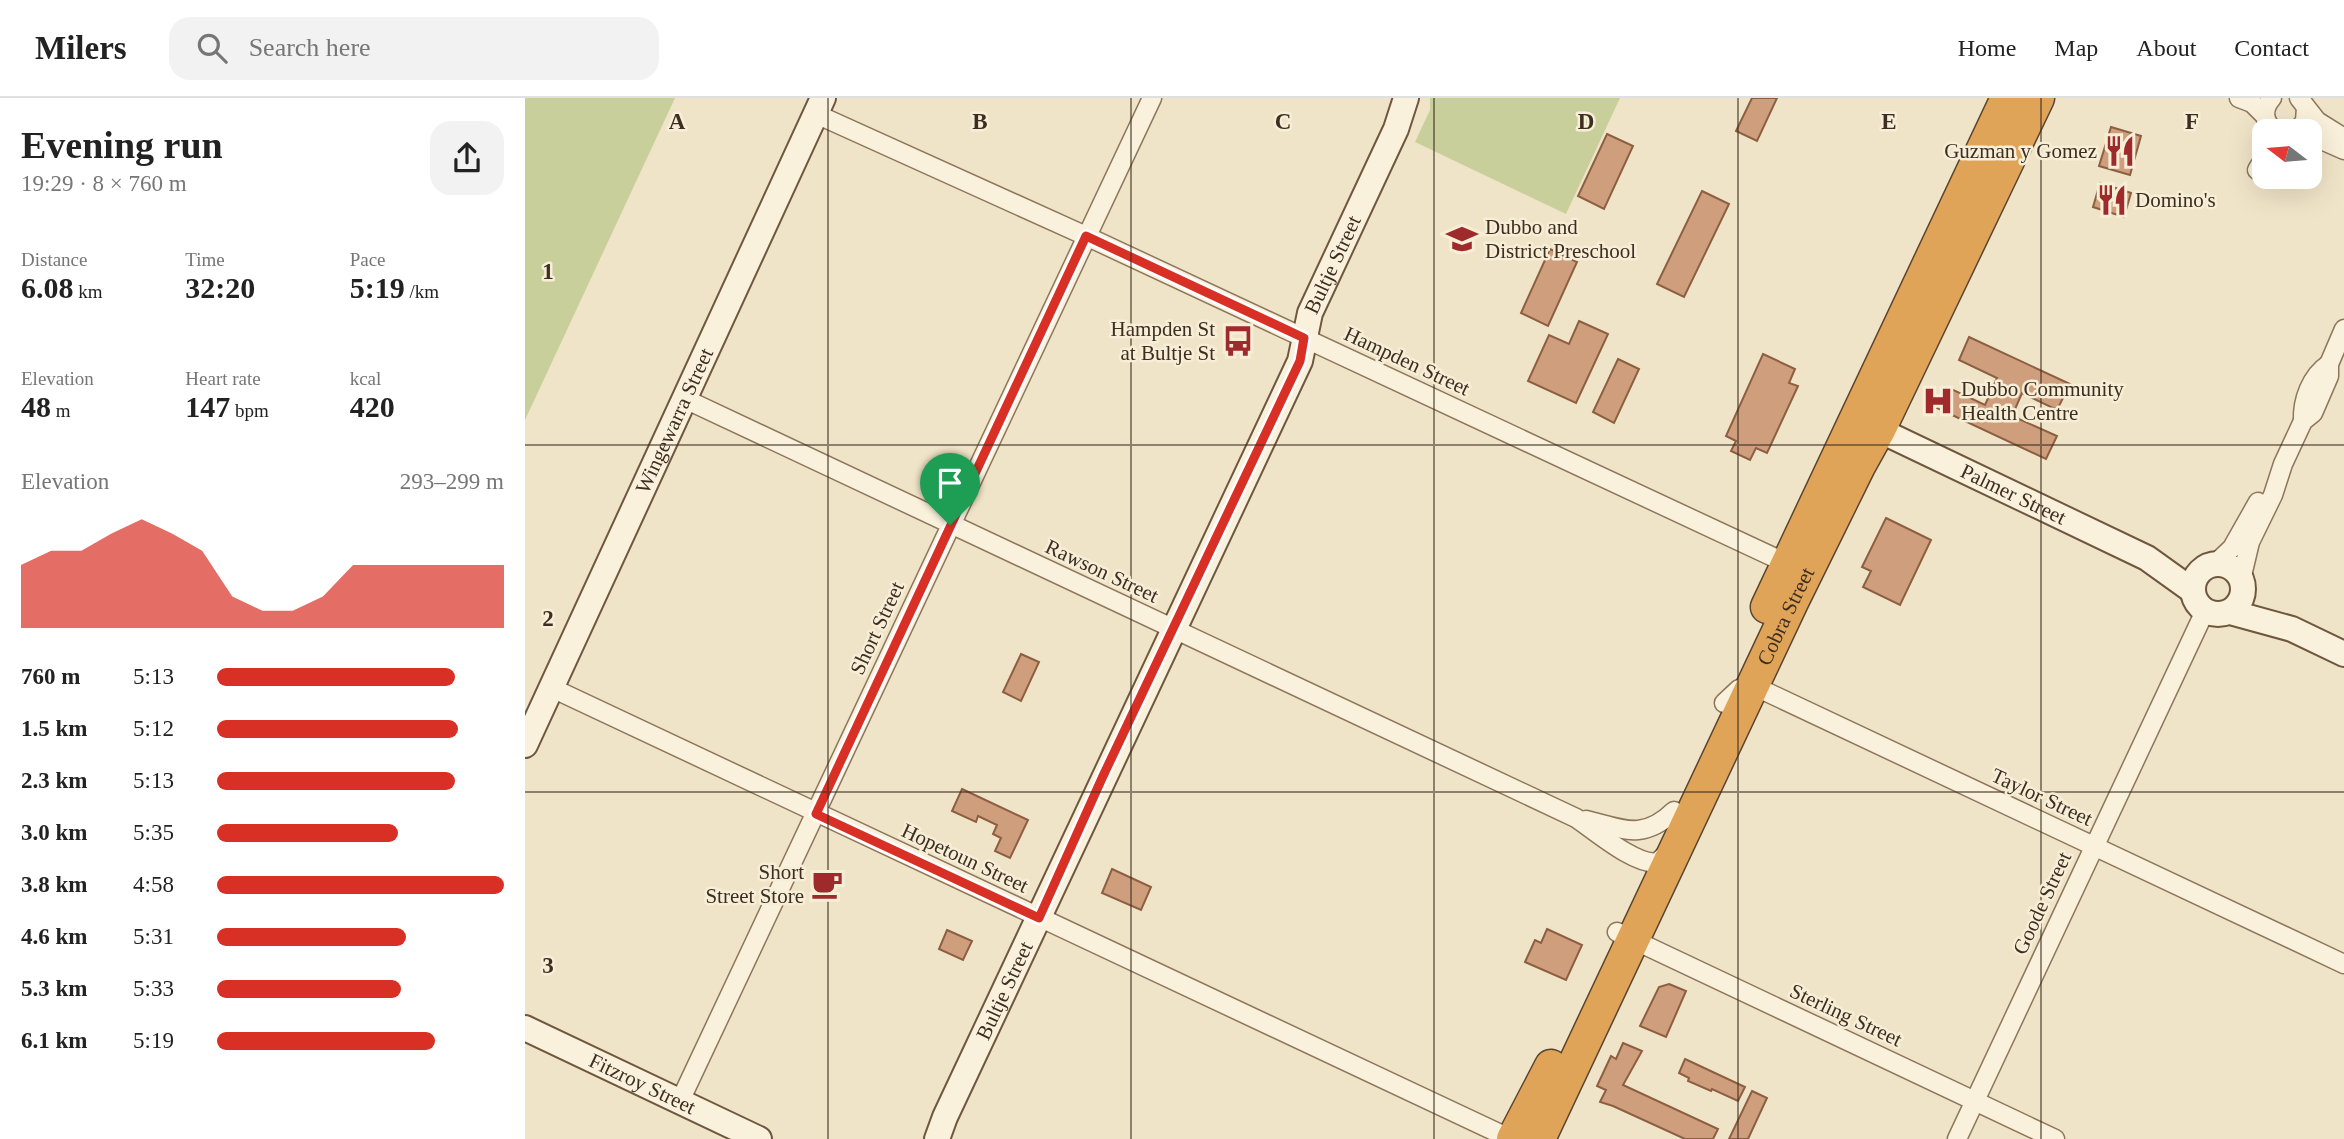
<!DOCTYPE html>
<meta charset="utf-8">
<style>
body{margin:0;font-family:"Times New Roman",serif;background:#f2f2f2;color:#222;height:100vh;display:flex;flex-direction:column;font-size:26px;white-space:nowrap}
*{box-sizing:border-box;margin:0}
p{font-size:23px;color:#767676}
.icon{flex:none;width:38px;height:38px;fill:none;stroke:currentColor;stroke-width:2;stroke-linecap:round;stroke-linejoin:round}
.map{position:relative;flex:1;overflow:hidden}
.details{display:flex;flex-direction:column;background:#fff;width:525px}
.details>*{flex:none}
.needle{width:46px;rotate:286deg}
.fabs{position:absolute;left:1727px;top:21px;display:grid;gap:14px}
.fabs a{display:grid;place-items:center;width:70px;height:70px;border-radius:14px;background:#fff;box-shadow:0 7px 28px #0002;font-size:35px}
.pin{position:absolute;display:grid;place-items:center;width:60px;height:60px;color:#fff;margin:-72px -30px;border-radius:50% 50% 50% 0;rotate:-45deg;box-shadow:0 0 7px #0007}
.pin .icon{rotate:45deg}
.round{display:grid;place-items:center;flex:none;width:74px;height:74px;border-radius:21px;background:#f2f2f2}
.overview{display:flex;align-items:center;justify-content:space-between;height:119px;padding:0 21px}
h1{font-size:38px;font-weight:800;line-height:52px}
.stats{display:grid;grid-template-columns:repeat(3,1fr);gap:10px;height:119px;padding:7px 21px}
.stats div{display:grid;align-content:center}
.stats b{font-size:30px;font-weight:800}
.stats small{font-size:19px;font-weight:400}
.stats p{font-size:19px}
.chart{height:196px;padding:14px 21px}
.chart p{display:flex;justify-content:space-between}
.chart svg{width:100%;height:126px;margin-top:7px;fill:#d93025;opacity:.7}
ul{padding:0 21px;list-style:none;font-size:23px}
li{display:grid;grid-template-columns:112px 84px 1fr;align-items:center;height:52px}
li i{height:18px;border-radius:9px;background:#d93025}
header{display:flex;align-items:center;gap:42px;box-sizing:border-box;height:98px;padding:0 35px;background:#fff;border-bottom:2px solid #e0e0e0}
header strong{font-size:33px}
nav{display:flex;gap:38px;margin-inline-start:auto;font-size:24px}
.search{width:490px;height:63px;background:#f2f2f2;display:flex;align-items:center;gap:18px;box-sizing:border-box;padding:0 24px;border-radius:21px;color:#767676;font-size:26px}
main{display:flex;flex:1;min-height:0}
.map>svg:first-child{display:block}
.green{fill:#c9cf9b}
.building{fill:#cf9f7d;stroke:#8d5f41;stroke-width:2}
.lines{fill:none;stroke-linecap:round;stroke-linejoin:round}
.street-casing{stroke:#8d765c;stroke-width:21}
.secondary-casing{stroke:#6f573f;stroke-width:28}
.highway-casing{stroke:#5b4430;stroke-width:35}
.street{stroke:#faf1dc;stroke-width:18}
.secondary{stroke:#faf1dc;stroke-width:24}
.highway{stroke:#e0a458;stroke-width:32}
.route-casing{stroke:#fff;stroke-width:14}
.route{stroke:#d93025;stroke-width:9}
.grid{fill:none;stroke:#3d2e20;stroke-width:2;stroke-opacity:0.55}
.labels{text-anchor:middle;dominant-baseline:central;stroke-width:5;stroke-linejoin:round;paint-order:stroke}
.poi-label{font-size:21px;fill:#3d2e20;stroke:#f7eed8;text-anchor:end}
.street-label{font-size:21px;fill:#3d2e20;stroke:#f7eed8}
.grid-label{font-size:23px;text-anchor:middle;font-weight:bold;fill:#3d2e20;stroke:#f7eed8;stroke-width:5;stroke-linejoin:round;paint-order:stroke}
</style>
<header>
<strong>Milers</strong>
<div class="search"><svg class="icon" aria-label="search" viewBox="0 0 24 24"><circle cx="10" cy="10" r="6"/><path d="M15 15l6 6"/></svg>Search here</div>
<nav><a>Home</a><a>Map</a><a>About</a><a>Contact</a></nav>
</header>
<main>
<section class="details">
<div class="overview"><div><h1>Evening run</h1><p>19:29 · 8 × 760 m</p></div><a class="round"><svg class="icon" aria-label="share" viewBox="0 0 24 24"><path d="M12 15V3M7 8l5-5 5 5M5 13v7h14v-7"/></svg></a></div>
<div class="stats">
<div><p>Distance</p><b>6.08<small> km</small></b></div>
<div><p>Time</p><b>32:20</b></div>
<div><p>Pace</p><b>5:19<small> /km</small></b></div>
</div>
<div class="stats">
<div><p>Elevation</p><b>48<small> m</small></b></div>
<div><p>Heart rate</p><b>147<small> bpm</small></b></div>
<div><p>kcal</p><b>420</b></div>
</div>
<div class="chart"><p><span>Elevation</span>293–299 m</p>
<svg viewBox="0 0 160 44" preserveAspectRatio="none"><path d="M0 44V22L10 17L20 17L30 11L40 6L50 11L60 17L70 33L80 38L90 38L100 33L110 22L120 22L130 22L140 22L150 22L160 22V44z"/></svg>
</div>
<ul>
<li><b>760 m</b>5:13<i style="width:83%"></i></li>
<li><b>1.5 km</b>5:12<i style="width:84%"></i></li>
<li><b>2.3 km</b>5:13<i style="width:83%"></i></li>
<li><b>3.0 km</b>5:35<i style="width:63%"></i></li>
<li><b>3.8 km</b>4:58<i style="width:100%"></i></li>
<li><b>4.6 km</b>5:31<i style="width:66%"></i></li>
<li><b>5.3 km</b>5:33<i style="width:64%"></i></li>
<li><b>6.1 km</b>5:19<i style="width:76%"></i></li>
</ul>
</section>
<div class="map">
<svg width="1819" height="1041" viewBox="0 0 1819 1041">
<rect width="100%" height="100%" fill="#f0e4c8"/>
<g class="green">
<path d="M0,0H150L0,322Z"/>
<path d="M905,0H1095L1041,116L890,44L905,12Z"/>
</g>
<g class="building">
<path d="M1227,0H1252L1232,43L1211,33Z"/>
<path d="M1586,29L1616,38L1605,77L1574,68Z"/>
<path d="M1082,36L1108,48L1079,111L1053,98Z"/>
<path d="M1575,85L1606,95L1599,119L1568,109Z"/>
<path d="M1177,93L1204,106L1159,199L1132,186Z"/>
<path d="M1025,151L1052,164L1023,228L996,215Z"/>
<path d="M1054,223L1083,236L1051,305L1003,283L1024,237L1044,246Z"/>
<path d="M1444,239L1545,286L1532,312L1497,295L1487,318L1532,338L1521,361L1412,310L1422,289L1460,307L1472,280L1434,262Z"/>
<path d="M1238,256L1270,271L1264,285L1273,288L1242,355L1231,350L1225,362L1206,353L1211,343L1201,338Z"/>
<path d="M1093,261L1114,271L1089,325L1068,314Z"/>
<path d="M1361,420L1406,442L1375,507L1338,489L1346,473L1337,469Z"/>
<path d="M496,556L514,564L496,603L478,594Z"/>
<path d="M437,691L503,722L485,760L470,753L476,740L468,736L472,727L453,718L451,724L427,713Z"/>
<path d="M587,771L626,789L616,812L577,795Z"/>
<path d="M1022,831L1057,847L1041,882L1000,864L1010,842L1016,845Z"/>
<path d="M422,832L447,843L438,862L414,851Z"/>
<path d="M1144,886L1161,893L1141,939L1115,928L1134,889Z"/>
<path d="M1098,945L1117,953L1098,987L1193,1031L1188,1041H1160L1088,1008L1075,1004L1081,992L1072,988L1086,958L1091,961Z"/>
<path d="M1160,961L1220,989L1213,1003L1187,991L1186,993L1163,983L1164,980L1154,975Z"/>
<path d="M1227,993L1242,1000L1223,1041H1204Z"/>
</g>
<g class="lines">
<defs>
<g id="street">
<path d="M1714,0L1727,5L1740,18"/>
<path d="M1747,0C1737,11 1738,24 1750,33"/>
<path d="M1774,0L1792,23L1819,40"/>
<path d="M291,16L561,138L1261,465"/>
<path d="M1772,33L1780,23L1781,10"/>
<path d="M1785,37L1819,52"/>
<path d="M1732,72L1740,59"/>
<path d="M160,301L1051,720C1069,732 1112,769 1133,764L1144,753"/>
<path d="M1778,323C1777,302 1786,278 1804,266"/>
<path d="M1689,467L1707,450L1733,404"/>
<path d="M1716,482L1725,444L1748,397L1758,366L1778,323L1788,315L1804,278V266L1819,231"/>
<path d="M27,590L986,1041"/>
<path d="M1199,605L1214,591L1229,588L1819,866"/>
<path d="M1061,722C1098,731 1118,743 1149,713"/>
<path d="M1092,834L1530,1041"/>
<path d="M155,1003L627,0"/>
<path d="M1432,1041L1680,513"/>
</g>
<g id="secondary">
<path id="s1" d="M1354,332L1622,460L1668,493"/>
<circle cx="1693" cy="491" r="25"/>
<path d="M1705,514L1767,531L1819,556"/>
<path id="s2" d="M0,647L298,0"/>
<path id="s3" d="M0,930L234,1041"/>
<path id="s4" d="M412,1041L420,1019L775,263L785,215L871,31L881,0"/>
</g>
<g id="highway">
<path d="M1242,509L1482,0"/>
<path d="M988,1041L1026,968"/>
<path id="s5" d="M1014,1041L1267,504L1334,368L1354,332L1513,0"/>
</g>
</defs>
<use href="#street" class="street-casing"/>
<use href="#secondary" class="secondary-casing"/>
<use href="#highway" class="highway-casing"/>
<use href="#street" class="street"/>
<use href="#secondary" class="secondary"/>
<use href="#highway" class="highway"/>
</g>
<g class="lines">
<defs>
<path id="route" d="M561,138L779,240L775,263L578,678L514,820L291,716Z"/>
</defs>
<use href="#route" class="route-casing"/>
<use href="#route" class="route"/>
</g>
<path class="grid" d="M303,0V1041M606,0V1041M909,0V1041M1213,0V1041M1516,0V1041M0,347H1819M0,694H1819"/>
<defs>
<symbol id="restaurant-bare" viewBox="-9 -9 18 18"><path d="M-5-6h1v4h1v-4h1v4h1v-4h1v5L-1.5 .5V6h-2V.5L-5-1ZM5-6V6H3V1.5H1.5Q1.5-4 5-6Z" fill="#9e2a2b" stroke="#f7eed8" stroke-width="2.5" paint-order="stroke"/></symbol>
<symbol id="school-bare" viewBox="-9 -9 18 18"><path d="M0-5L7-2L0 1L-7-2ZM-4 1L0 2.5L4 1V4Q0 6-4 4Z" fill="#9e2a2b" stroke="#f7eed8" stroke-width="2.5" paint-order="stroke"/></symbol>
<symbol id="bus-bare" viewBox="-9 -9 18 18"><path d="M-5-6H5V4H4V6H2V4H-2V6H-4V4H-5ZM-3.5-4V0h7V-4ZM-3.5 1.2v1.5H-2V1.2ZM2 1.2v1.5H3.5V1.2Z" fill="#9e2a2b" stroke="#f7eed8" stroke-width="2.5" paint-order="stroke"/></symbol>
<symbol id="hospital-bare" viewBox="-9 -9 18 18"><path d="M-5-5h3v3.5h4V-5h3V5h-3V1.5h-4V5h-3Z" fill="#9e2a2b" stroke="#f7eed8" stroke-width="2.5" paint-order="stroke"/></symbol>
<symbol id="cafe-bare" viewBox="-9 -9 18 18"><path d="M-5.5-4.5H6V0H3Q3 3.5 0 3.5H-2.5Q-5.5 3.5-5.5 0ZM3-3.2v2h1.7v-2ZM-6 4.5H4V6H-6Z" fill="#9e2a2b" stroke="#f7eed8" stroke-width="2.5" paint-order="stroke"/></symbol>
</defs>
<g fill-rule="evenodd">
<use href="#restaurant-bare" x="1573" y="31" width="44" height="44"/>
<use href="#restaurant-bare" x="1565" y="80" width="44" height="44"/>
<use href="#school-bare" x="915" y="119" width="44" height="44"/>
<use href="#bus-bare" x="691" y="221" width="44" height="44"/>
<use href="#hospital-bare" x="1391" y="281" width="44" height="44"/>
<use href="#cafe-bare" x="280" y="764" width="44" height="44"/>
</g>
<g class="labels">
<g class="poi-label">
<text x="1572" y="53">Guzman y Gomez</text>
<text x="1610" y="102" text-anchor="start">Domino's</text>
<text x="960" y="129" text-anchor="start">Dubbo and<tspan x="960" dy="24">District Preschool</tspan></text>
<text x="690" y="231">Hampden St<tspan x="690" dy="24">at Bultje St</tspan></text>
<text x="1436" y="291" text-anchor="start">Dubbo Community<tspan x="1436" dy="24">Health Centre</tspan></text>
<text x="279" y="774">Short<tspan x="279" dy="24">Street Store</tspan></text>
</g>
<g class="street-label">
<text stroke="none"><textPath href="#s4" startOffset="961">Bultje Street</textPath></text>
<text transform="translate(882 263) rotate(25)">Hampden Street</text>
<text stroke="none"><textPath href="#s2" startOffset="357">Wingewarra Street</textPath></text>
<text stroke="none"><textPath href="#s1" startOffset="149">Palmer Street</textPath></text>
<text transform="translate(577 473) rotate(25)">Rawson Street</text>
<text stroke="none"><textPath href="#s5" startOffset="578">Cobra Street</textPath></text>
<text transform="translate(352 530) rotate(-65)">Short Street</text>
<text transform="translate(1517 699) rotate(25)">Taylor Street</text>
<text transform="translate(440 760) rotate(25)">Hopetoun Street</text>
<text transform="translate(1517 805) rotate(-65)">Goode Street</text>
<text stroke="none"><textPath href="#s4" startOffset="163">Bultje Street</textPath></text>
<text transform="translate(1321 917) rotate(25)">Sterling Street</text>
<text stroke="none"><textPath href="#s3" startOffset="130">Fitzroy Street</textPath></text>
</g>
</g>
<g class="grid-label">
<text x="152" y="31">A</text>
<text x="455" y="31">B</text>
<text x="758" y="31">C</text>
<text x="1061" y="31">D</text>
<text x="1364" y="31">E</text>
<text x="1667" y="31">F</text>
<text x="23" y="181">1</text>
<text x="23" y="528">2</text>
<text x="23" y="875">3</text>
</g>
</svg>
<div class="fabs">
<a><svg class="needle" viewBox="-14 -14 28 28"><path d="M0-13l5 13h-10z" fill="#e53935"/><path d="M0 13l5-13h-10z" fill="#767676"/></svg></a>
</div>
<div class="pin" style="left:425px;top:427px;background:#1e9e55"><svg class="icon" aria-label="arrive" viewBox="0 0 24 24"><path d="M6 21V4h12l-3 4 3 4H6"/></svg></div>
</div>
</main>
